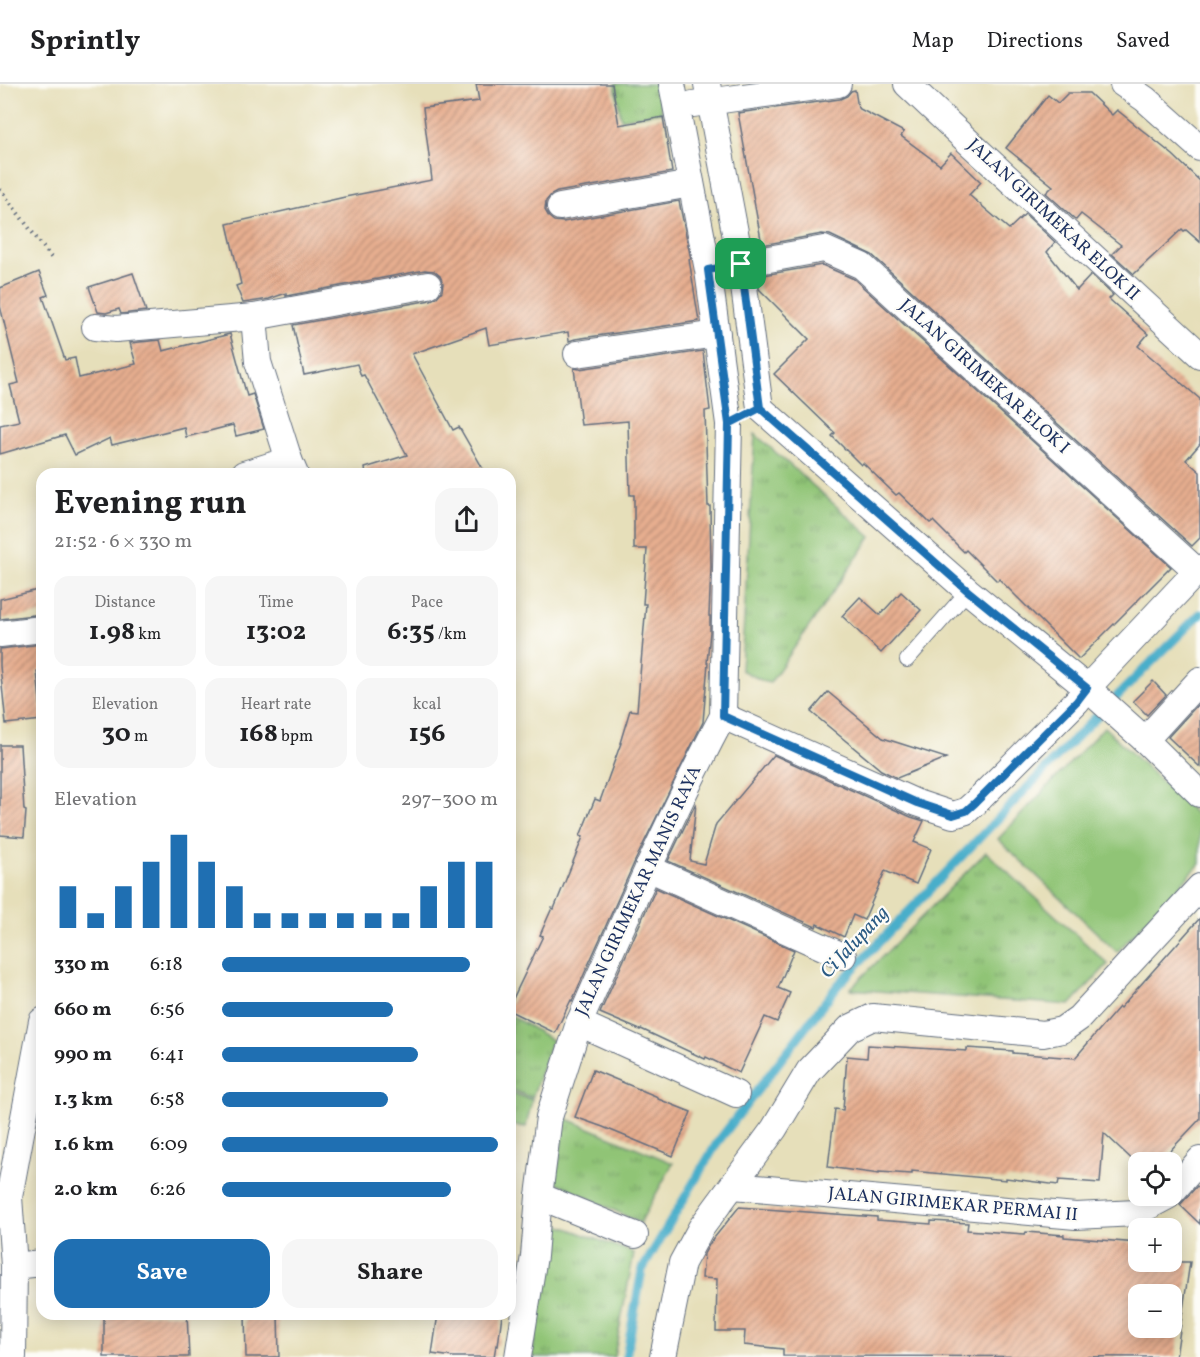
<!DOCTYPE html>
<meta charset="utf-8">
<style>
body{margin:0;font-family:Vollkorn,serif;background:#f6f6f6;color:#202124;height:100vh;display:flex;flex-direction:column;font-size:22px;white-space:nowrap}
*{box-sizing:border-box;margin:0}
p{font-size:20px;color:#757577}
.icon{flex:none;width:33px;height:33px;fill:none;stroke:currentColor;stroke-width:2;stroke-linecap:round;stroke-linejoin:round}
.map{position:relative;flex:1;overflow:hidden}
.sheet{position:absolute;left:36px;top:384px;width:480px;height:852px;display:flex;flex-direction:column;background:#fff;border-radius:18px;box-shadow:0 3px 15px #0003}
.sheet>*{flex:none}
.controls{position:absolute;left:1128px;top:1068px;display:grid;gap:12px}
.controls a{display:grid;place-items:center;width:54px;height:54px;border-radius:12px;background:#fff;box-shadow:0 3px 15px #0003;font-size:30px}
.pin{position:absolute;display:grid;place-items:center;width:51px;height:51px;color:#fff;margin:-26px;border-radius:12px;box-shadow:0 3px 9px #0006}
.round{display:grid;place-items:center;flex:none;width:63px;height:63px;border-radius:18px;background:#f6f6f6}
.headline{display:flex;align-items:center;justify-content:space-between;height:102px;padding:0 18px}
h1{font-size:33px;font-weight:700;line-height:45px}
.metrics{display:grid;grid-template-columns:repeat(3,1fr);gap:9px;height:102px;padding:6px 18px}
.metrics div{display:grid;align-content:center;border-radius:15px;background:#f6f6f6;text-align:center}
.metrics b{font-size:26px;font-weight:700}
.metrics small{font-size:16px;font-weight:400}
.metrics p{font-size:16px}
.chart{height:168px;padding:12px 18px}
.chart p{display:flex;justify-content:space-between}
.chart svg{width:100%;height:108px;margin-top:6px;stroke:#1f6fb2;stroke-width:6}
.button{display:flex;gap:12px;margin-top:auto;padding:12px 18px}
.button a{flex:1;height:69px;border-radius:18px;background:#1f6fb2;color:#fff;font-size:24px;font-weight:700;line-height:69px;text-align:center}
.button a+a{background:#f6f6f6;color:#202124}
ul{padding:0 18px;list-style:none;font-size:20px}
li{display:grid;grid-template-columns:96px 72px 1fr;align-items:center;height:45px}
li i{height:15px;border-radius:8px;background:#1f6fb2}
header{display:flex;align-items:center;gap:36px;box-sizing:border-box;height:84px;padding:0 30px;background:#fff;border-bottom:2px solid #e0e0e0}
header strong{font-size:28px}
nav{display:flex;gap:33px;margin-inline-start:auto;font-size:21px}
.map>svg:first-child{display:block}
.grass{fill:url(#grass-tufts);stroke:#567a6a;stroke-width:1.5}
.pitch{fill:#90c476;stroke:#567a6a;stroke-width:1.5}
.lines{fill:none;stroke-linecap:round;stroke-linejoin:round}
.stream{stroke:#4aaeca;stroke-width:9}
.building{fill:url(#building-hatch);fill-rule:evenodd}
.lane-casing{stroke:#626d7e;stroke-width:16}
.street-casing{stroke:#626d7e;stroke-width:28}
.path{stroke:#626d7e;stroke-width:4;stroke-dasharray:1.5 4.5;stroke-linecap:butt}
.lane{stroke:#fff;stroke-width:14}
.street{stroke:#fff;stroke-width:26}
.route-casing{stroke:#fff;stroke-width:12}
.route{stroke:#1f6fb2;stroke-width:8}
.labels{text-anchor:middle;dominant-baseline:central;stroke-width:4.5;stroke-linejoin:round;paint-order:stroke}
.street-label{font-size:18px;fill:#1b2f5e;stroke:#fdfcf7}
.water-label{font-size:20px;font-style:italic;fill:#2b5b84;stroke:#fdfcf7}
</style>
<header>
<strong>Sprintly</strong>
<nav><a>Map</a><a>Directions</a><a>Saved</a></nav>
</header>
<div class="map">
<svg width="1200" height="1273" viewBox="0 0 1200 1273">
<defs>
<pattern id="grass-tufts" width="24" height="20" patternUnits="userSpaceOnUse" patternTransform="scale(1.5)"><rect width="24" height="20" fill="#90c476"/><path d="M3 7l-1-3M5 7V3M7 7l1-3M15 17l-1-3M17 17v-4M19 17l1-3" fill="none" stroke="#75a064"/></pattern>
<pattern id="building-hatch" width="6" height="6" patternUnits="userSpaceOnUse" patternTransform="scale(1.5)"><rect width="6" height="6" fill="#e7ae8f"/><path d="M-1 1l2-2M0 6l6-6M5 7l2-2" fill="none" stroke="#ba8e78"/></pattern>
</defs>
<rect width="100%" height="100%" fill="#fdfcf7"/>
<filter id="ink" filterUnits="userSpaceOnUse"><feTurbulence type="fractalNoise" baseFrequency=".0167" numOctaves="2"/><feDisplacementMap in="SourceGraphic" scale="12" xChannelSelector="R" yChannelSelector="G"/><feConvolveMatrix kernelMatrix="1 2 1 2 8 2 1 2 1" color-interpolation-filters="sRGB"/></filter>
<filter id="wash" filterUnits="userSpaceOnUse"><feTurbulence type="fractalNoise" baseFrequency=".008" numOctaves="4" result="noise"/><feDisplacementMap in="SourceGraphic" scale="24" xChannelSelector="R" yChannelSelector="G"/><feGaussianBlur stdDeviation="1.35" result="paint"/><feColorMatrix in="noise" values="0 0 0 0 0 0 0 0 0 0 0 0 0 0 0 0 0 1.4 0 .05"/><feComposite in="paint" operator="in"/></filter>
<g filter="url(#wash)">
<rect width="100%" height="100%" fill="#e6dfba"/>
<g class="grass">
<path d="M615,0H657L662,28L621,35Z"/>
<path d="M755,350L871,453L770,599L765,598L741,586Z"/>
<path d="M986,768L1108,880L1070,921L850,905Z"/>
<path d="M510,931L552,956L532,1014L510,1005Z"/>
<path d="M510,1008L532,1016L526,1043L510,1041Z"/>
<path d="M565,1034L673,1079L640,1139L556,1098Z"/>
<path d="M551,1138L634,1169L614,1273H532Z"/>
</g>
<path class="pitch" d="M1104,643L1200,734V780L1117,868L998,755Z"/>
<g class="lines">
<path class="stream" d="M626,1273L642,1186L717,1059L838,901L1081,648L1200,530"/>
</g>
<g id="blocks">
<g class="building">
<path d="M476,0H612L619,41L663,33L672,88L557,108L551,111L546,117L545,126L549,133L554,137L563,138L679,117L691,175H689L699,237L575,255L569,257L568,248L489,261L486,244L412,270L453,346L459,343L486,390H366L365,384L407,371L364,291L361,292L357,280L304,291L293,241L431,216L437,213L442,207L443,199L440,192L434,187L425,186L286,212V209L269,215L243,219L236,202L241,200L227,140L345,113L432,96L423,24L479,17Z"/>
<path d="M855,6L858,24L904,48L901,52L940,81L951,69L981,98L969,111L1009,145L1025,130L1055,158L1047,168L1077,206L1091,191L1113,211L1109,215L1148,250L1138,262L1200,315V360L1186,376L1200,388V454L1192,462L872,171L830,151L822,150L762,161L738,29L840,15L847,12L851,7Z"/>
<path d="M1068,9H1089L1112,31L1117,26L1173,71L1200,97V158L1186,146L1184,147L1182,145L1134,190L1112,170L1121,161L1081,130L1076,136L1046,109L1053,102L1006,64L1048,11L1058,19Z"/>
<path d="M822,181L854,195L1171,483L1079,575L999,495L997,497L966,466L964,468L933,437L930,439L899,409L896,411L863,379L861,381L832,352L835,349L774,290L809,255L759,205L758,192Z"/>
<path d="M39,188L48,211L43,213L65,276L75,274L79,294L136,280L130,259L160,256L163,267L230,250L247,312L253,310L264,345L236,352L233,341L186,353L184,343L112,361L110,354L75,371L65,351L0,370V341L19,337L10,301L19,299L0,222V204Z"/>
<path d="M133,189L146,227L121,230L119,225L106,229L98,228L89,203Z"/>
<path d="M703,267L710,326L705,327L708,422H710L711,483L709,532H710V548L707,579H708L703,638L635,777L572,917L571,916L555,949L510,927V921L543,852L540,851L552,824L554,825L583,753L580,752L595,715L600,717L621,659H620L630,626L637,627L646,520H643L647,465H634V411H630L628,337L581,341L574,284L579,285Z"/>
<path d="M42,505V530L0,535V515Z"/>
<path d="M901,508L921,526L881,569L842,532L860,513L880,531Z"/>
<path d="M42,560V586L37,587L42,636L6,640L0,582V565Z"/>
<path d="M1153,597L1166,611L1147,631L1133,617Z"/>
<path d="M828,608L883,654L946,674L897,694L881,686L811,628Z"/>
<path d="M1200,618V683L1168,653Z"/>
<path d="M0,661H20L24,726L26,727L24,753L0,751Z"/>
<path d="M774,671L911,733L924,737L914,758L931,765L916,800L885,787L864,836L853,831L844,853L817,840L816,843L668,777L696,719L690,777L704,780L716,740Z"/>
<path d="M656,804L794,866L778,904L790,909L777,938L765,933L739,989L706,973L705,975L641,945L640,946L600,929Z"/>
<path d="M1200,834V1035L1166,1071L1176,1081L1172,1086V1078H1138V1081L1104,1049L1100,1099L1059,1096L1058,1101L1006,1094V1096L912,1087V1090L879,1088V1090L828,1083L835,1025L843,1026L847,972L867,974L868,961L967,967V964L1013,967V969L1075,974L1119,923L1120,924Z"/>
<path d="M593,986L658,1013V1015L691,1028L673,1072L603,1043L575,1033Z"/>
<path d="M1197,1102L1200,1104V1140L1180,1121Z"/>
<path d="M739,1123L877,1133V1136L931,1140V1137L968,1139L967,1146L1025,1150L1026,1148L1064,1151V1153L1138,1159V1178H1190L1176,1273L783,1272V1265L744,1261L745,1247H716L717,1195L702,1194L704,1170L710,1159ZM1138,1210H1172V1244H1138Z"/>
<path d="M104,1230H187L189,1273H104Z"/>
<path d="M245,1230H278L279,1273H246Z"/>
<path d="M438,1230H502L498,1262L496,1261L494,1273H453L432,1270Z"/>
</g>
</g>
</g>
<g filter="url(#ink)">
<use href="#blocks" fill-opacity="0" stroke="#626d7e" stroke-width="1.5"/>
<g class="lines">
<defs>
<path id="lane" d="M907,576L968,507"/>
<g id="street">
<path d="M707,0L741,180L760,324L968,507L1087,604L1145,656L1200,710"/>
<path d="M907,0L961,51L1200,271"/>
<path d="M1123,0L1145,15L1200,64"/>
<path d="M693,20L838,0"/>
<path d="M560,123L691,100"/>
<path d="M725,183L824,165L862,182L1197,487L1200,484"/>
<path d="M254,233L258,278L289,376L295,390"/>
<path d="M95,243L116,245L254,233L428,201"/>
<path d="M577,270L717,250"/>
<path d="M244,390L289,376"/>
<path d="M0,550L42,545"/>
<path d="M723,632L917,719L953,731L966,727L975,719L1077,617L1087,604L1197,487"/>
<path d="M1145,656L1200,596"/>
<path d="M648,784L843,872"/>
<path d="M579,939L736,1010"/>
<path d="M733,1102L1076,1132L1136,1129L1168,1112"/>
<path d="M1172,1108L1200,1076"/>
<path d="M539,1112L635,1151"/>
<path d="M9,1113L42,937"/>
<path d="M0,1114L9,1113L14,1182L13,1273"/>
<path d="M14,1182L42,1179"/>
<path d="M518,1273L534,1172L539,1112L549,1033L579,939C625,835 670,732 723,632L729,340L708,186L672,0"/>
<path d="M663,1273L682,1179L701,1144L774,1045L809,987L850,944L873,933L1043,950L1062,946L1079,934L1200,803"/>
</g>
</defs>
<use href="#lane" class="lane-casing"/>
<use href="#street" class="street-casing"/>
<path class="path" d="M0,105L53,176"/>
<use href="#lane" class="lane"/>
<use href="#street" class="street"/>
</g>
</g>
<g class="lines" filter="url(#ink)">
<defs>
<path id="route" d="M741,180L708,186L729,340L760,324L968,507L1087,604L1077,617L975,719L966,727L953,731L917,719L723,632L729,340L760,324L741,180"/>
</defs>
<use href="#route" class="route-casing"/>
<use href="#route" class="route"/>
</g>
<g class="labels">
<g class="street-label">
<text transform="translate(1053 136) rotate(43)">JALAN GIRIMEKAR ELOK II</text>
<text transform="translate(984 293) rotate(42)">JALAN GIRIMEKAR ELOK I</text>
<text transform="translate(639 807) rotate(-65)">JALAN GIRIMEKAR MANIS RAYA</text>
<text transform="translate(953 1121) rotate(5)">JALAN GIRIMEKAR PERMAI II</text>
</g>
<g class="water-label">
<text transform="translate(855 859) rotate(-47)">Ci Jalupang</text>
</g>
</g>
</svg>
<div class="controls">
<a><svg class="icon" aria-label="locate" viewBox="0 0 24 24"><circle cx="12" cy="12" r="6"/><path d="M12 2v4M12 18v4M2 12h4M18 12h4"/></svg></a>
<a>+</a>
<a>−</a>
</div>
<div class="pin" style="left:741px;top:180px;background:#1e9e55"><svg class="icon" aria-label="arrive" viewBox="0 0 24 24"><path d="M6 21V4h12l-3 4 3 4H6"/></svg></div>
<section class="sheet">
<div class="headline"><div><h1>Evening run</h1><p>21:52 · 6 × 330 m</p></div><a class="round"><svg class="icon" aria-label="share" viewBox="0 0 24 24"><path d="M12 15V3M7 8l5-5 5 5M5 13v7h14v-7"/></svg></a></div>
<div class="metrics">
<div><p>Distance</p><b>1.98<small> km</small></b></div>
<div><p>Time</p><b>13:02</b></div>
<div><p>Pace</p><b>6:35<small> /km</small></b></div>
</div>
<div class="metrics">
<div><p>Elevation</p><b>30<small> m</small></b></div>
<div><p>Heart rate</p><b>168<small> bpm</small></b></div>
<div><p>kcal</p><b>156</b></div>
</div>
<div class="chart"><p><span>Elevation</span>297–300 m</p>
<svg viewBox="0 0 160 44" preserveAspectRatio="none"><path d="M5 44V27M15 44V38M25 44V27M35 44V17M45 44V6M55 44V17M65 44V27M75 44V38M85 44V38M95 44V38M105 44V38M115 44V38M125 44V38M135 44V27M145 44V17M155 44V17"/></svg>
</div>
<ul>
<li><b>330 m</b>6:18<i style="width:90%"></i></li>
<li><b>660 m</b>6:56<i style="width:62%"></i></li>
<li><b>990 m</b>6:41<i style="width:71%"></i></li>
<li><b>1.3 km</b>6:58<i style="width:60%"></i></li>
<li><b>1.6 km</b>6:09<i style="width:100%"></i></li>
<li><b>2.0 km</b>6:26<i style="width:83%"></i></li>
</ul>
<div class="button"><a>Save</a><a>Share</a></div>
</section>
</div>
